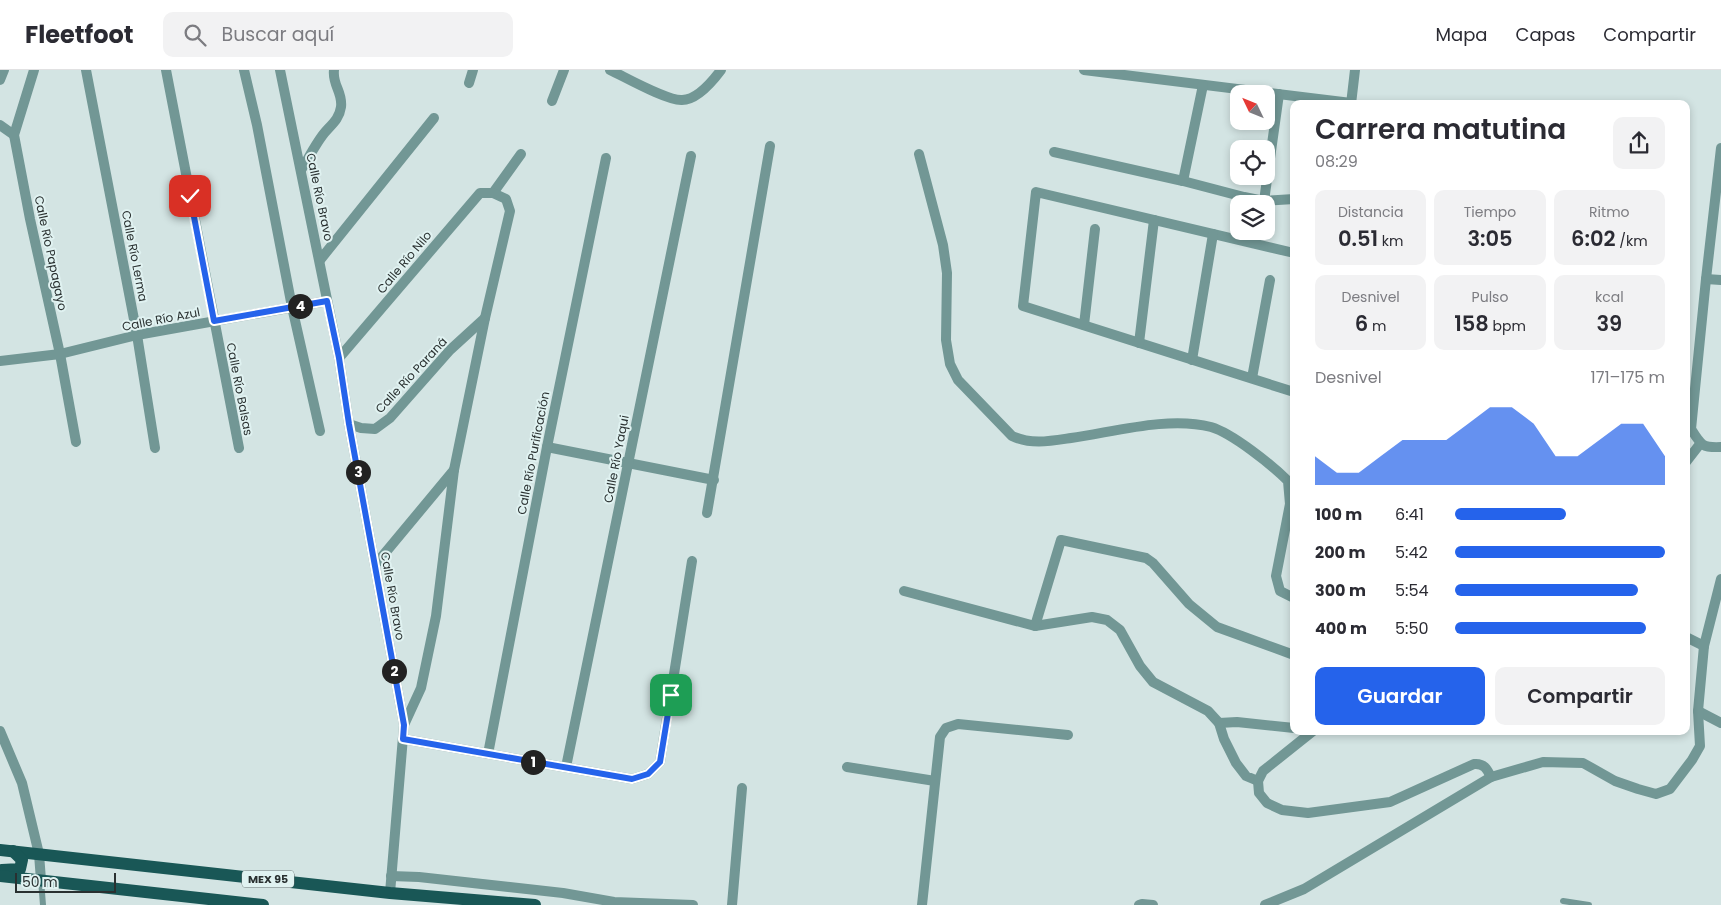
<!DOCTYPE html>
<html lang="es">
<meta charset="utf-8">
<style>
body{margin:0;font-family:Poppins,sans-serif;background:#f2f2f3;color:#2b2b33;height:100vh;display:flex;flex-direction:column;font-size:19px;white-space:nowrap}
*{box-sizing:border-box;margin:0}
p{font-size:16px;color:#7c7c81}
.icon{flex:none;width:28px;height:28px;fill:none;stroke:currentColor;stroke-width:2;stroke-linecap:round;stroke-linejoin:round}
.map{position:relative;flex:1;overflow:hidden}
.sheet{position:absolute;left:1290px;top:30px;width:400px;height:635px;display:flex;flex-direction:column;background:#fff;border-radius:10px;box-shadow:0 2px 8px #0003}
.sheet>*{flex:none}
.needle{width:32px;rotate:313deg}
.tools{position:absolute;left:1230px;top:15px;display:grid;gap:10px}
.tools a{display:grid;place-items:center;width:45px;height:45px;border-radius:10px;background:#fff;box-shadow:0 2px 8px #0003;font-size:25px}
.scale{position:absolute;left:15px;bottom:12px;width:101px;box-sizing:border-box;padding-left:5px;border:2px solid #293030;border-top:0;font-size:14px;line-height:18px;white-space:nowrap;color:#293030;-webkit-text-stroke:4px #e0f2f1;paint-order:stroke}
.pin{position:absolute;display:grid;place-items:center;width:42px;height:42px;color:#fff;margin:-21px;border-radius:10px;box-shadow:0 2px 8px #0006}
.km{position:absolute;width:25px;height:25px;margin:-12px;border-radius:50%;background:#222;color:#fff;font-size:14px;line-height:25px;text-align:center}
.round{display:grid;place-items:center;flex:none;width:52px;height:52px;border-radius:10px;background:#f2f2f3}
.headline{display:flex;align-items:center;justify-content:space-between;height:85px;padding:0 25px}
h1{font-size:28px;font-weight:600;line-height:38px}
.metrics{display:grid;grid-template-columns:repeat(3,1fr);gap:8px;height:85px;padding:5px 25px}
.metrics div{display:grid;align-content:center;border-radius:10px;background:#f2f2f3;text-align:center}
.metrics b{font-size:21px;font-weight:600}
.metrics small{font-size:14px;font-weight:400}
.metrics p{font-size:14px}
.chart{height:140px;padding:10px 25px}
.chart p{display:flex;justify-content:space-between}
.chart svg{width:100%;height:90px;margin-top:5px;fill:#2563eb;opacity:.7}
.button{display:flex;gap:10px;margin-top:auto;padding:10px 25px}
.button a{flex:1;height:58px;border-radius:10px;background:#2563eb;color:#fff;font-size:20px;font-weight:600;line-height:58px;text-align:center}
.button a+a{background:#f2f2f3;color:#2b2b33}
ul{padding:0 25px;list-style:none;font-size:16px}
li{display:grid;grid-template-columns:80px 60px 1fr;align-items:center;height:38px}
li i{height:12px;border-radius:6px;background:#2563eb}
header{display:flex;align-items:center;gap:30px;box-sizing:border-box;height:70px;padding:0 25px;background:#fff;border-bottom:1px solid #e1e1e2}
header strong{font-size:24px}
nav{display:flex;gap:28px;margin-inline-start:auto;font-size:18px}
.search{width:350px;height:45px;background:#f2f2f3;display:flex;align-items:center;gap:12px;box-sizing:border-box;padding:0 18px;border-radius:10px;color:#7c7c81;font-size:19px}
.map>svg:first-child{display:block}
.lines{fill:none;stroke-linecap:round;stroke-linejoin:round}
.service{stroke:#729795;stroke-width:6}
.minor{stroke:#729795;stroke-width:10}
.tertiary{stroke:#729795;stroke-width:10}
.primary{stroke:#195756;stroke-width:12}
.route-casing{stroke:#fff;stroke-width:10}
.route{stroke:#2563eb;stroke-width:6}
.labels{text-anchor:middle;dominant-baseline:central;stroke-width:4;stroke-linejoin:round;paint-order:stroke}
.shield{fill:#e0f2f1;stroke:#606a6a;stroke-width:1}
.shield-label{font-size:11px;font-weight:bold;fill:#293030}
.street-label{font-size:12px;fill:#293030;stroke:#e0f2f1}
</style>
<header>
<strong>Fleetfoot</strong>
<div class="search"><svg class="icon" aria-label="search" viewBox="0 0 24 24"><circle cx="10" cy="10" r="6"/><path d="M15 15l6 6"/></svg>Buscar aquí</div>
<nav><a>Mapa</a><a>Capas</a><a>Compartir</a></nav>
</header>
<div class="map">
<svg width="1721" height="835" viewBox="0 0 1721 835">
<rect width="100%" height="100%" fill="#d3e4e3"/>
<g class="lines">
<g class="service">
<path d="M41,810L43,835"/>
<path d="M1563,831L1589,835"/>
</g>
<g class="minor">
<path d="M34,0L14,65L30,149L60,284L76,372"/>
<path d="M86,0L137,265L155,378"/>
<path d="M166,0L239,378"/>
<path d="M244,0L257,55L292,237L320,361"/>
<path d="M610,0C625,7 667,31 682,30C697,30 712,12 721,0"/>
<path d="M1084,0L1351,33"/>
<path d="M0,10L4,0"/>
<path d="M469,13L473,0"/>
<path d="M552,31L564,0"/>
<path d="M1351,34L1355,0"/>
<path d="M0,55L14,65"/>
<path d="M1054,82L1183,111L1244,127L1264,131L1294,129"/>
<path d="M919,84L943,175L947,203L946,270L950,294L958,310L1012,366C1031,375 1051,371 1071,368C1114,362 1168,346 1211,357C1232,363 1272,395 1288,411L1290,434L1276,506L1280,521L1294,528"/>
<path d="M301,100C308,89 314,77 322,66C329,56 339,51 341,37C343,22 332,15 334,0"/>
<path d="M1183,111L1203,15"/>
<path d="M493,123L521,84"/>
<path d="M1264,131L1279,24"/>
<path d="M1294,183L1036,122L1023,236L1294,322"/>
<path d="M320,190L434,48"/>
<path d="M1706,209L1721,210"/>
<path d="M1084,255L1095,159"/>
<path d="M1139,273L1154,150"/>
<path d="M339,288L480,123H493L506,129L510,141L485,248L454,400L436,546L421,618L404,655"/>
<path d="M1192,290L1213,164"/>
<path d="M0,291L60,284L137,265L327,231"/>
<path d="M1252,308L1270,210"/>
<path d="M349,354L361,358L375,359L390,348L450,280L485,248"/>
<path d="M547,377L714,410"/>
<path d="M1686,392L1700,374"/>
<path d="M707,443L770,76"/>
<path d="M375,495L454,400"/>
<path d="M904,521L1035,556L1092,547L1107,550L1120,560L1140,596L1153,612L1208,641L1219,653L1224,669L1236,693L1246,706L1258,711"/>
<path d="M1035,556L1061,470L1146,488L1153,493L1189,534L1217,557L1294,585"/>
<path d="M1686,567L1704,576"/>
<path d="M1698,641L1721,653"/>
<path d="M1219,653L1237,652L1294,658"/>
<path d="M0,661L22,713L39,784L41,810"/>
<path d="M1313,661L1263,701L1258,711L1259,723L1267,733L1282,740L1308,743L1390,732L1474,694C1484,693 1487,699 1491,707"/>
<path d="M403,669L632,709L648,704L660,692L692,491"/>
<path d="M488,684L547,377L606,88"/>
<path d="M566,697L691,86"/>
<path d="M847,697L935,711"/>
<path d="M391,806L419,807L563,823L614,832L693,835"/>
<path d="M732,835L742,718"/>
<path d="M922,835L940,667L946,658L958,654L1068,665"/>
</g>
<g class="tertiary">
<path d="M280,0L339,288L349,354L404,655L390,823"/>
<path d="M1721,78L1706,209L1691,359C1701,375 1702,378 1721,377"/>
<path d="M1139,835L1142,834L1153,835"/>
<path d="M1265,835L1304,819L1491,707L1543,692L1583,693L1615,711L1638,719L1656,724L1670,719L1692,690L1700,676L1698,641L1704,576L1721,509"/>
</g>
<g class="primary">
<path d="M0,780L390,823L535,835"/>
<path d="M2,800L20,799L22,790L13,781"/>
<path d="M0,806L263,835"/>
</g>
</g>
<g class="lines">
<defs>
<path id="route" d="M190,126L214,251L327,231L339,288L349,354L404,655L403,669L632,709L648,704L660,692L671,625"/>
</defs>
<use href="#route" class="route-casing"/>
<use href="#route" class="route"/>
</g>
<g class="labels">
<rect class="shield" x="242" y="800.5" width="52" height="17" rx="4"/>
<g class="shield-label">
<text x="268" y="809">MEX 95</text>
</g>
<g class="street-label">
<text transform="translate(320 127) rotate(78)">Calle Río Bravo</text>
<text transform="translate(51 183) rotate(78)">Calle Río Papagayo</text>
<text transform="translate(135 186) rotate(79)">Calle Río Lerma</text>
<text transform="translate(404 192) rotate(-50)">Calle Río Nilo</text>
<text transform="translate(161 249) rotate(-11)">Calle Río Azul</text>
<text transform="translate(411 305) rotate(-47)">Calle Río Paraná</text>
<text transform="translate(240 319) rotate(79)">Calle Río Balsas</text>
<text transform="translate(533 383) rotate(-79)">Calle Río Purificación</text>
<text transform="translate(616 389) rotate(-79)">Calle Río Yaqui</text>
<text transform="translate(393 526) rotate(80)">Calle Río Bravo</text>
</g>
</g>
</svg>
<div class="tools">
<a><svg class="needle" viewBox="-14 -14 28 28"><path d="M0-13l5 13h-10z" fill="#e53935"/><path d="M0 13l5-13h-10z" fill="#7c7c81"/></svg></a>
<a><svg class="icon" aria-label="locate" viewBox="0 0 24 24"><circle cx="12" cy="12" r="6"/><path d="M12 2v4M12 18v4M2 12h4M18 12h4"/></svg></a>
<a><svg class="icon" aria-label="layers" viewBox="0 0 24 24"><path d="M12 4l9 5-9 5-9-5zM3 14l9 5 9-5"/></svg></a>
</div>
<div class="scale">50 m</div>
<div class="pin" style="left:671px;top:625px;background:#1e9e55"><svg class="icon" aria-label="arrive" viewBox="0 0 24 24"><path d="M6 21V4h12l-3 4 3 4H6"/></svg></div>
<div class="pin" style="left:190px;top:126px;background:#d93025"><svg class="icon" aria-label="check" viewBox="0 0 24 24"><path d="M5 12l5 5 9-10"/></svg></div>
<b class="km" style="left:533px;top:692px">1</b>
<b class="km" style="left:394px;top:601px">2</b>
<b class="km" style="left:358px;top:402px">3</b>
<b class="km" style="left:300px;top:236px">4</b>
<section class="sheet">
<div class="headline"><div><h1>Carrera matutina</h1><p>08:29</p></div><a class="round"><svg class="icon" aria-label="share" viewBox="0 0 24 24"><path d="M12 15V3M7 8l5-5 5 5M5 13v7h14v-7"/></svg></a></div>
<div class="metrics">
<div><p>Distancia</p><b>0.51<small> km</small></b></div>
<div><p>Tiempo</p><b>3:05</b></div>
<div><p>Ritmo</p><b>6:02<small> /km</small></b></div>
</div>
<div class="metrics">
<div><p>Desnivel</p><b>6<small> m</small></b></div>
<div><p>Pulso</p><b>158<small> bpm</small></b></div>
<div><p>kcal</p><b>39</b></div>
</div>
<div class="chart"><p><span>Desnivel</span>171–175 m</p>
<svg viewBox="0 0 160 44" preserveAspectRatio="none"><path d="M0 44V30L10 38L20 38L30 30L40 22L50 22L60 22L70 14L80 6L90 6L100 14L110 30L120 30L130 22L140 14L150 14L160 30V44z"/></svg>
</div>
<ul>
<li><b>100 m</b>6:41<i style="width:53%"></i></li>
<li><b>200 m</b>5:42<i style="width:100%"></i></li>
<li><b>300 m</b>5:54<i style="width:87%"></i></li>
<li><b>400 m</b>5:50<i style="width:91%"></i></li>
</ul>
<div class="button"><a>Guardar</a><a>Compartir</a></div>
</section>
</div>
